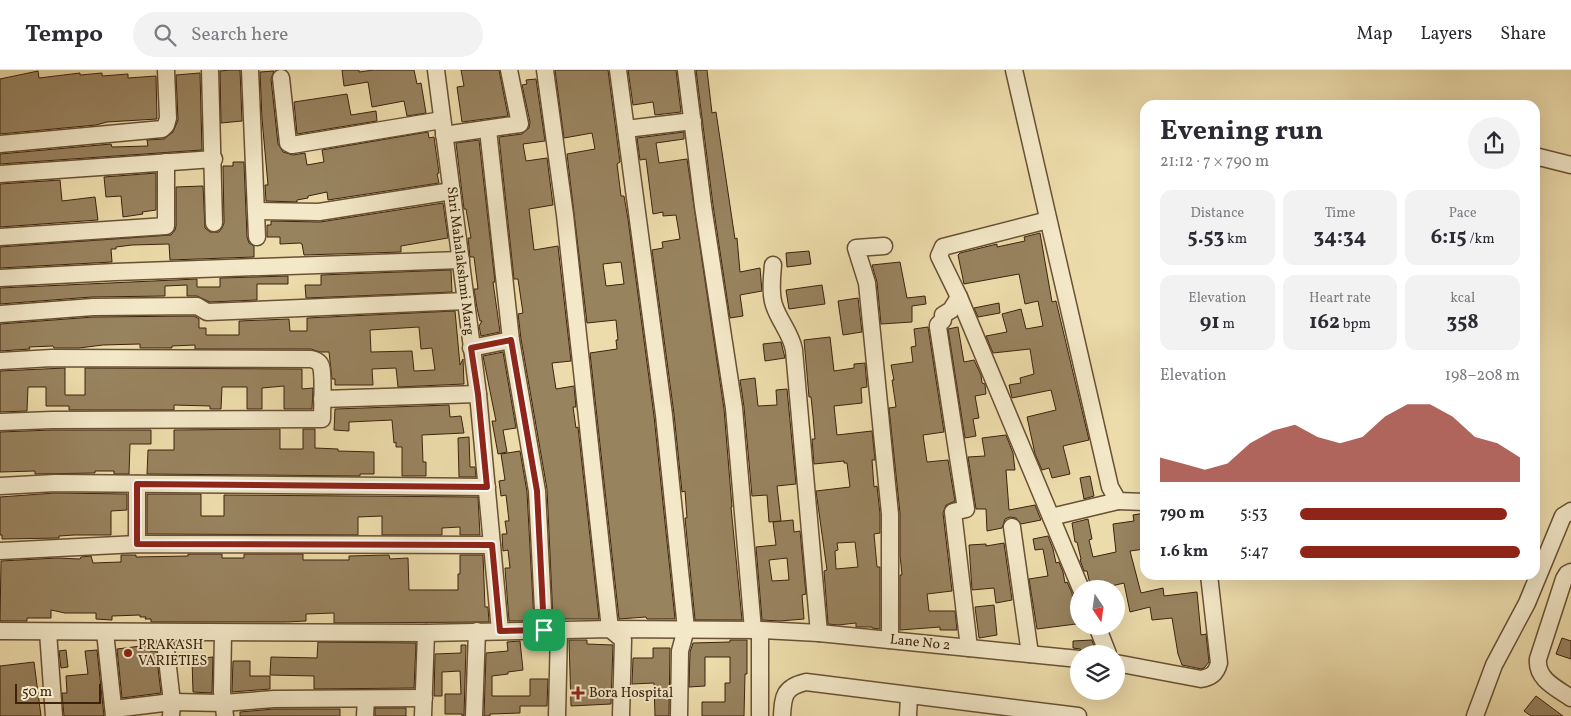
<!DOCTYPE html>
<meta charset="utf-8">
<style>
body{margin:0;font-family:Vollkorn,serif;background:#f2f2f3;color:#2b2b33;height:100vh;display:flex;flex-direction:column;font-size:19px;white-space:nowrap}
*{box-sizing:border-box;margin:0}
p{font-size:16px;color:#7c7c81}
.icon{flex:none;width:28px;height:28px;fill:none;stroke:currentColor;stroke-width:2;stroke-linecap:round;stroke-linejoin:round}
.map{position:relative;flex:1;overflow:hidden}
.details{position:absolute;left:1140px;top:30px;width:400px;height:480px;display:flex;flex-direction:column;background:#fff;border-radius:15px;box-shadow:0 5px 20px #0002}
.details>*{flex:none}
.needle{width:32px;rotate:167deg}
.fabs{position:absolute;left:1070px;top:510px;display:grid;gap:10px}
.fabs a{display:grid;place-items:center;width:55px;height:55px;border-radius:50%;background:#fff;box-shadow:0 5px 20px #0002;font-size:25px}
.scale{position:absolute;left:15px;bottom:12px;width:86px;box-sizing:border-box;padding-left:5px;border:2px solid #3c230d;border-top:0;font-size:14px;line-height:18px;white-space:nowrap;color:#3c230d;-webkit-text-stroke:4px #f3e8c8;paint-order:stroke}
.pin{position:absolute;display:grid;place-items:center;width:42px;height:42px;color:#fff;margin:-21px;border-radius:10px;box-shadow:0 2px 8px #0006}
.round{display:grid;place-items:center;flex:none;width:52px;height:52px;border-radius:26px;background:#f2f2f3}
.headline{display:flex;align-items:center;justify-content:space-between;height:85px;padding:0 20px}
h1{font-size:28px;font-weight:700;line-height:38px}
.stats{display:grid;grid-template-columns:repeat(3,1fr);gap:8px;height:85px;padding:5px 20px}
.stats div{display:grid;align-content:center;border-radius:12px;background:#f2f2f3;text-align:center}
.stats b{font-size:21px;font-weight:700}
.stats small{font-size:14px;font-weight:400}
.stats p{font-size:14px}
.chart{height:140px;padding:10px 20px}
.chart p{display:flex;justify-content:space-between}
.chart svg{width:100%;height:90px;margin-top:5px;fill:#8f2418;opacity:.7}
ul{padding:0 20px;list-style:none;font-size:16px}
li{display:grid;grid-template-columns:80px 60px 1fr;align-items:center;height:38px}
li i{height:12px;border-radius:6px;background:#8f2418}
header{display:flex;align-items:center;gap:30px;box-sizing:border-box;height:70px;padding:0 25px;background:#fff;border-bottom:1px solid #e1e1e2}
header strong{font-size:24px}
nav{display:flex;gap:28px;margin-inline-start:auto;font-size:18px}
.search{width:350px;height:45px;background:#f2f2f3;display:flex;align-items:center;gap:12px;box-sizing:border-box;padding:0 18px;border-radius:28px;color:#7c7c81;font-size:19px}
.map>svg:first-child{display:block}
.building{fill:#98835f;stroke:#3c230d;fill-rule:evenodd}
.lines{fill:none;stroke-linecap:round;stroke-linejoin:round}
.minor-casing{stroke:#685134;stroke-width:19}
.minor{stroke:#f3e8c8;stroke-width:16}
.route-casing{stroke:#fff;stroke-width:10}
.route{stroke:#8f2418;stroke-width:6}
.poi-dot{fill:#8f2418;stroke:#f3e8c8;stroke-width:2}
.labels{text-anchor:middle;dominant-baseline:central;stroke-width:4;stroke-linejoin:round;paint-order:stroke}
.street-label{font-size:14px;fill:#3c230d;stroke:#f3e8c8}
.poi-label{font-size:14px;fill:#3c230d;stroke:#f3e8c8;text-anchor:start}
</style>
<header>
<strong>Tempo</strong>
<div class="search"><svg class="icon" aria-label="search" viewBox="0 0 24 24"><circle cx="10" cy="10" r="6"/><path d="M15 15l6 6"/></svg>Search here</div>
<nav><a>Map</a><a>Layers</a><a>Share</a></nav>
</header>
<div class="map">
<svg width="1571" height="646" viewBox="0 0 1571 646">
<rect width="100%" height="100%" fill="#eddcab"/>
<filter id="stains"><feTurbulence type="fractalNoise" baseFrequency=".004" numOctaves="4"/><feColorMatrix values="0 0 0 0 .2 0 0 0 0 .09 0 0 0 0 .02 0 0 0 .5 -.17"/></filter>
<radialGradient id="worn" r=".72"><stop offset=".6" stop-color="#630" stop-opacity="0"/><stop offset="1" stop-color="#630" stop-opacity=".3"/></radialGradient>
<g class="building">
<path d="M230,0H240L242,51L221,53L220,1Z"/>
<path d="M342,0H359V2L374,0H414L417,14L421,13L426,43L407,46L404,31L372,37L368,12L344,16Z"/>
<path d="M461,0H499L508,46L462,52L457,17L464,16Z"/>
<path d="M555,0H608L620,92L617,94L621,126H624L628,149L654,346L675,549H647L646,547L619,549L590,283L617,279L616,270H618L616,250L587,253L567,84L595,79L592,63L564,68ZM621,192L624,214L606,216L603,194Z"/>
<path d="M628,0H676L681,42L655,45L653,32L633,35Z"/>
<path d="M696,0H707L712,43L716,42L735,169L737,168L740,202L760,198L762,221L740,225L743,246L730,248L713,135Z"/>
<path d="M38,1L39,8L80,3V5L102,3V6L128,4V8L156,6L157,49L107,52L96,55L0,64V9Z"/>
<path d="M274,1L271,9L278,74L283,82L293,85L305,83L307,95L324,92L322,80L428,62L429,68L434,67L439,103L437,104L439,113L328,130L327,122L308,126V128L297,130V132L266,131L265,115H268L262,49L260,2Z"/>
<path d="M200,3L202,80L0,94V84L111,74L112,77L148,76L147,70L164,69L173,62L178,50L176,5Z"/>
<path d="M536,9L545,71L523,74L526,91L547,88L553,135L529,139L534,180L558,176L571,291L552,293L556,319L574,316L576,337H573L576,358L578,357L599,549H553L547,419L521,269L518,244L523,243L518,209H514L499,67L522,64L529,58L530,52L522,15L527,14L526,10Z"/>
<path d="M347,24L351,45L376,41L377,51L297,64L294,32Z"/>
<path d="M684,62V69L656,73L659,93L687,89L724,339L732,437H731L742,550H695L685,448H687L685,421L682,422L674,344L652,180L663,178L662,172L680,169L676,145L663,146V142L653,144L646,89L640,90L637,68Z"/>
<path d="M479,70L495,212H493L500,262L481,266L479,256L482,251H480L477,238L474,219H478L474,187H470L468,168H471L466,139H464L456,73Z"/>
<path d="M233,92H244L247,167L249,173L254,176V187L170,190L169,174L132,175L116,177V179H111L112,192L0,198V177L171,165L175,160L176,156V117L203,116L205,158L210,162H219L222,158L224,153L223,96H233Z"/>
<path d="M156,103V140L142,142L143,144L123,147L121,126L106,127L104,107Z"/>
<path d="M60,110L62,131L95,127L98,150L0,157V114Z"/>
<path d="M443,133L448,168L401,176V182L304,185L302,174L300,173L280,174V167H267V155H271V151L320,152Z"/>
<path d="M1040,163L1052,232L1056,231L1089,370L1063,376L1070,404L1052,408L1049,398L1042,400L1035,384L1027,347L1056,340L1051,320L1012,328L1009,315L1021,313L1020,308L1034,304L1030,279L993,283L986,266L1007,262L1002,244L1021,239L1026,259L1043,256L1038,231L1025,234L1019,204L964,214L958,185L960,183L997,174V177L1025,171L1024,167Z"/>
<path d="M809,181L811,194L787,197L786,183Z"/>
<path d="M900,192L907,228L925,226L926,234L912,236V252L881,254L877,212L872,195Z"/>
<path d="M451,200L452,222L306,228L305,215H321V205Z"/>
<path d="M288,206V214H257V230L210,232L197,226H187V215L165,216V226L92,227L0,234V218L197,209V217H220V208Z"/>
<path d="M822,215L825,234L789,239L786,220Z"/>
<path d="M858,228L862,262L843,265L838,231Z"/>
<path d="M999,233L1000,243L978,247L974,238Z"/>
<path d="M455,241L460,295L463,289L464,314L398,317L396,298L372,299L373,315H335V309H332L329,282H320L311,279H195V275L172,276V278H140V274L103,275L79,278H54L53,276L29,277L30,279L0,281V254L93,247L194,246L199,249V258H206V265H239V251L289,249L290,261H307V248ZM419,257L421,279L432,278L435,300L414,301L412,281L371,282L370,260Z"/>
<path d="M928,257L944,362L923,365L927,392L948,390L955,431L946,435L943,443L952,521L927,524L929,541H955L957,560H940V557L900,560V505H902L900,485V443L889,338L896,337L892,310H894L891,295L913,292L911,277L916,276L914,259Z"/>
<path d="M958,257L964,292L974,290L981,305L982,313L985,314L986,324L975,326L979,348L973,349L976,366L965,368L948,259Z"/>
<path d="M830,267L834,301L854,298V294L865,293L867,317L861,318L862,333L834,336L837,365L872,361L875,390H872L874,417L877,416L880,444V463L874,464L877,497H880V559L872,558V557H856V553L838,555L828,554L824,501L827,500L816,421L850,417L847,393H844V391L814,394L812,369H815L813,346L811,327H809L804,270ZM855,472L858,497L836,499L835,481L838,480L837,473Z"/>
<path d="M781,272L785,288L765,291L763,274Z"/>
<path d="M503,282L516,358L503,360L507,382L498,384L492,351H496L483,286Z"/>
<path d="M65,298V325H85V298L302,299V319L313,318L312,339H284V316L262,318V339H247V317H222L221,339H210V336L174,335V340H69V336H46V317H28L27,341L0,342V301Z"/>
<path d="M755,308L758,336L777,335L776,320L787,319L796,414L777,416L781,451L769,452L767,425L752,426L744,337L740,310Z"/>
<path d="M449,335L450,347L461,346L464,363L422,365L423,392H426V406H402V377H396V372L394,373L392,350L349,352V361L334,360L335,339Z"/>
<path d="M280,359V379H303V359H315V378L338,379V381L374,382V404H360V406L147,404L148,380H174V360Z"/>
<path d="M52,360H151V374H130L129,404H114V401H95V403L35,404V401L0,402V362Z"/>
<path d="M1006,365L1013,383L1015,400H1006L1009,440L1035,435L1041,450L1021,454L1016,448L1010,447L1005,449L1002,458L987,461L986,439H976L968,387L985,386L982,368Z"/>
<path d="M469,367L470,397H475L476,407H459L458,368Z"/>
<path d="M520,381L527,422L534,551H509L505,498H510L508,480L503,481L502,464H507L505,451H509L506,425L501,426L499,411L505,410L501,384Z"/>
<path d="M1090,406L1094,426L1084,429L1080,408Z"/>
<path d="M55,423L127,424V440L111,441V465H74L59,466V468L2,469V465H0V427Z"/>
<path d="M147,424H201V446H224V425L478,427L480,465H460V457L442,458V465H382V446L358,447V465L147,464Z"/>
<path d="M1145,443V479L1130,481L1141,523L1163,518L1164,526L1197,522L1201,565L1206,564L1209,592L1204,598L1201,599L1182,595L1178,584L1172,548L1152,550L1150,537L1130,542L1124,513L1099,519H1091L1087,501H1084L1080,490L1081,489L1077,472H1075L1072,453L1088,449L1092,469L1089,470L1093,487L1116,482L1113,454L1134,451L1133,445Z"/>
<path d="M793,450L794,462L800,461L806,524L802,525L804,549L780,551L762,550L756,477L776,475L773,452ZM787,488L789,510L772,511L769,490Z"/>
<path d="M1048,466L1053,479L1056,493L1059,492L1063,502L1065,513L1067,512L1072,523L1076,554L1037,559L1029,509L1048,506L1043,479L1035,480L1033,469Z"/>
<path d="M1004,473L1012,530L996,533L994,518L972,520L969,475L986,474V476Z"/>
<path d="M188,484H222V488H244V484H303V490H349V486L389,485L390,489L408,488L409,520H458V504H460V485H483L485,537H488L489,552L334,553V543L306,544V551L285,552H151V549H145L146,547H140V545L112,546V550L96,549V543H65L51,540V548H27V551H0L1,491L57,488L80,489L81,487L91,486L93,493L121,492V485H136V487L188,486Z"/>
<path d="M994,535L997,565L979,568L975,537Z"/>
<path d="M1562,568L1571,571V589L1556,584Z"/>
<path d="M569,570H587V574L613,575L611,634L571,636Z"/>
<path d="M730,570H747V604H745L744,646H702V632H725V613H730V587H705V616L689,617L690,582L693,573L730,572Z"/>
<path d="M1092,570L1096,583L1087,584L1080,579L1073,578V571Z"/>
<path d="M520,571L523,600L508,602V604L492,606V626H530V609H548L547,636H520V643L490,644V646H484L486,583L508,581L507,572Z"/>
<path d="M318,572L416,573L414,618L314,619V606L270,605L271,587L317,588Z"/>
<path d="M149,575L150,581H156L161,623L122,628L117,579Z"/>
<path d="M461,575H466L464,646H462V644H445V624H461L460,601L442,602V626H434L435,584L461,583Z"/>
<path d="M653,578H670L669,646H655L654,613L632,614L633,588H653Z"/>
<path d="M66,580L68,597L61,598L59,581Z"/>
<path d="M97,580L104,646H64L62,623H67L66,606L88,604L85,581Z"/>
<path d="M213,587L212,623L193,622L192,589Z"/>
<path d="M233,591H250V606H270V619L232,622Z"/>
<path d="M34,592L41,646H0V596Z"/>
<path d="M1536,626L1563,646H1531L1524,641Z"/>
<rect x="375" y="638" width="31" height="8"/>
<path d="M274,639H340V646H240V642Z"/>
</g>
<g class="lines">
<defs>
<g id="minor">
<path d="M210,0L214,153"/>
<path d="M250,0L257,167"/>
<path d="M436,0L478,324L500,561"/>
<path d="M545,0L565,145L610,559L623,570L621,646"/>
<path d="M618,0L664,345L686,559L680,581L679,646"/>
<path d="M686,0L703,136L734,338L753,560"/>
<path d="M1014,0L1110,417L1118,431L1145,432"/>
<path d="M281,8L288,73L292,75L442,50"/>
<path d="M626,59L693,51"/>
<path d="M488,60L511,270L537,421L544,560"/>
<path d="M444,65L520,54L509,0"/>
<path d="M0,74L162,59L166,55L168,48L166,0"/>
<path d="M1535,86L1571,95"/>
<path d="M0,104L214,89"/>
<path d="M257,141L319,142L452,121"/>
<path d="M1048,150L943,177L939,186L959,227L1081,519"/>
<path d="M0,167L166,156V92"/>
<path d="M884,176L856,178L867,213L890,444V570"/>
<path d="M773,195C772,207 770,223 774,235C779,251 791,263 794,280L819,563"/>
<path d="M0,208L115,202L461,190"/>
<path d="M959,227L951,240L943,245V250L938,255V257L966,439L953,442L969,578"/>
<path d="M0,244L93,237L197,236L207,242L466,231"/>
<path d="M471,278L511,270"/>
<path d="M0,291L52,288L311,289C315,290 319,291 321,296C324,306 322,337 322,349L52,350L0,352"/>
<path d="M322,329L478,324"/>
<path d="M137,414V474"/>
<path d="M0,416L55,413L487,417"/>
<path d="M1051,447L1118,431"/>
<path d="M1012,457L1030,584"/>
<path d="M0,481L137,474L492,475"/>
<path d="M1571,502L1567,504L1564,509L1538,589C1536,609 1556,618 1571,628"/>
<path d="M1097,556L1108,584"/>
<path d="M0,561L426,563L610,559L760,560L819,563L1079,589"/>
<path d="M48,562L54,646"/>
<path d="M105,562L114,646"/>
<path d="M164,563L172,632L171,646"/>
<path d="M223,563L222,622L225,646"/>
<path d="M1116,593L1201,609C1211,607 1216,604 1219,593L1209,505"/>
<path d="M114,639L172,632L223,633L274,629L424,628"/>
<path d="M365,646L366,629"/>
<path d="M423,646L426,563"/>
<path d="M474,646L477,561"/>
<path d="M557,646L559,560"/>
<path d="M760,646V560"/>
<path d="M782,646C783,626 784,617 806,612L1078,646"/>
<path d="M908,646L909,626"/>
<path d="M1475,646L1494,595L1527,533L1563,446L1571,441"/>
</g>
</defs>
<use href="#minor" class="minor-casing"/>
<use href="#minor" class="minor"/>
</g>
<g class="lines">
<defs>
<path id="route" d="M511,270L537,421L544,560L500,561L492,475L137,474V414L487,417L478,324L471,278Z"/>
</defs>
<use href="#route" class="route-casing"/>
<use href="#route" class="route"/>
</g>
<g class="poi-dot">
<circle cx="128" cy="583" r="5"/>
<path d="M575.5 615.5h5v5h5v5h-5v5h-5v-5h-5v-5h5z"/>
</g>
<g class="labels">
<g class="street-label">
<text transform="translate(460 191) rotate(83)">Shri Mahalakshmi Marg</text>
<text transform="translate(920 573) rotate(6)">Lane No 2</text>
</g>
<g class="poi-label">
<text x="138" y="575">PRAKASH<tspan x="138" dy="16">VARIETIES</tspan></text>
<text x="589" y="623">Bora Hospital</text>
</g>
</g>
<rect width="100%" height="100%" filter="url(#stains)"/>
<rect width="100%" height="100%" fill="url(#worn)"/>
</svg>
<div class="fabs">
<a><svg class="needle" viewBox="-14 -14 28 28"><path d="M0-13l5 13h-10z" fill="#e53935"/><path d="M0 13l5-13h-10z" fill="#7c7c81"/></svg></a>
<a><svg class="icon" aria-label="layers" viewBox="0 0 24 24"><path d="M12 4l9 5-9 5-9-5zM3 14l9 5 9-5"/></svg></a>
</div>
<div class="scale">50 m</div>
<div class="pin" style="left:544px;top:560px;background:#1e9e55"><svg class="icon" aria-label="arrive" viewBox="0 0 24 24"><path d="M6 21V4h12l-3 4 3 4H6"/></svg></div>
<section class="details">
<div class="headline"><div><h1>Evening run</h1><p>21:12 · 7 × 790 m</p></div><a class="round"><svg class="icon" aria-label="share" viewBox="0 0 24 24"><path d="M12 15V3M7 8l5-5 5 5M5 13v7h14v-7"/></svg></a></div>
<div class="stats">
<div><p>Distance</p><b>5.53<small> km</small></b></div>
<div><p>Time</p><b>34:34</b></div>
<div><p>Pace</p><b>6:15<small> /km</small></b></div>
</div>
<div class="stats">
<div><p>Elevation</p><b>91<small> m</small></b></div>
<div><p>Heart rate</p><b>162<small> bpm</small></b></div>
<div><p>kcal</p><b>358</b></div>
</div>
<div class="chart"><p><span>Elevation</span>198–208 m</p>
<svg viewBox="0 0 160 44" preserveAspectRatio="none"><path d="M0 44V32L10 35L20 38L30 35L40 25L50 19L60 16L70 22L80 25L90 22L100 12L110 6L120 6L130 12L140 22L150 25L160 32V44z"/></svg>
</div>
<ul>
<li><b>790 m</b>5:53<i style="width:94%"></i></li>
<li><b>1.6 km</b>5:47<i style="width:100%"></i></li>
</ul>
</section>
</div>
